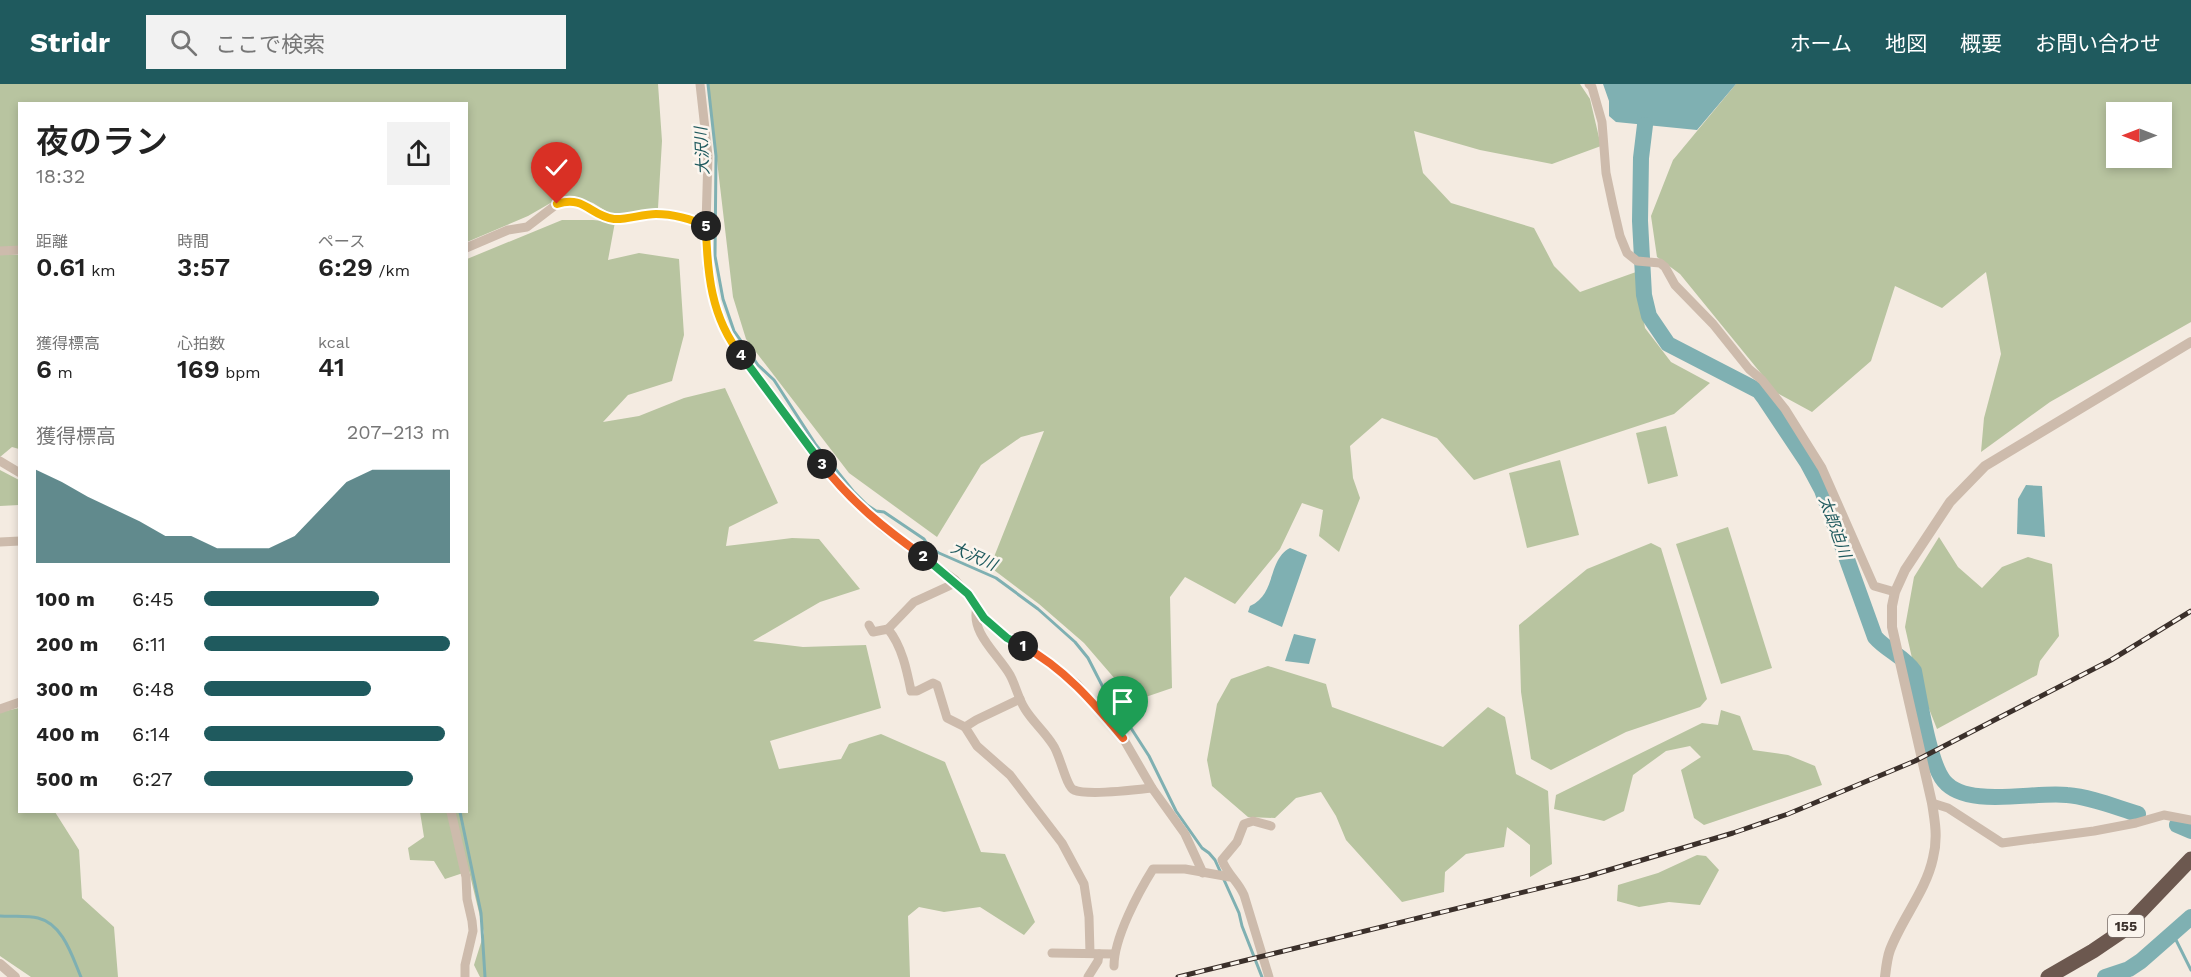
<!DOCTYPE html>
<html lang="ja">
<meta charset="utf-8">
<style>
body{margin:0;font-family:"Work Sans","Noto Sans JP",sans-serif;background:#f2f2f2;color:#222;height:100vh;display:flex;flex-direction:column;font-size:22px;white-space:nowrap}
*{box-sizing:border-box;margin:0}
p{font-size:20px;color:#767676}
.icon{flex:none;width:33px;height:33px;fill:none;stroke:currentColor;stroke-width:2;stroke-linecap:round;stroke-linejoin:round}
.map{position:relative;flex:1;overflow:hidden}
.drawer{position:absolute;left:18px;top:18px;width:450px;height:711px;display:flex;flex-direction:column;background:#fff;border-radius:0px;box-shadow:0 3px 9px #0003}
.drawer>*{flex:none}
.needle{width:39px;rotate:270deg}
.buttons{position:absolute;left:2106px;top:18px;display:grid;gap:12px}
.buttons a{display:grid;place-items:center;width:66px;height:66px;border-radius:0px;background:#fff;box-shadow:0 3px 9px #0003;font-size:30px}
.pin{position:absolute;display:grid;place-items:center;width:51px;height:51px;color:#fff;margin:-62px -26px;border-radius:50% 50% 50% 0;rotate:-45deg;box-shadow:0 0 6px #0007}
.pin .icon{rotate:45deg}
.km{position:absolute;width:30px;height:30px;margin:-15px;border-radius:50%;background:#222;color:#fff;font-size:16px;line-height:30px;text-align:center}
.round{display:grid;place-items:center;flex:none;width:63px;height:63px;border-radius:0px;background:#f2f2f2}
.head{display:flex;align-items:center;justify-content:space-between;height:102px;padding:0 18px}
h1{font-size:33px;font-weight:600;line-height:45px}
.metrics{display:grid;grid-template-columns:repeat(3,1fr);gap:9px;height:102px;padding:6px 18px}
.metrics div{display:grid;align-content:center}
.metrics b{font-size:26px;font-weight:600}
.metrics small{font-size:16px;font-weight:400}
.metrics p{font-size:16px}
.chart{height:168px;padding:12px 18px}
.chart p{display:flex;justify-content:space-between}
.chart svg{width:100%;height:108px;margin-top:6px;fill:#1f5a5e;opacity:.7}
ul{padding:0 18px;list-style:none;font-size:20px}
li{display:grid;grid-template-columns:96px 72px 1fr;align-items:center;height:45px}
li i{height:15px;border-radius:8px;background:#1f5a5e}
header{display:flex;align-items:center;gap:36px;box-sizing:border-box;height:84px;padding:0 30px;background:#1f5a5e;color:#fff}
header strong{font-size:28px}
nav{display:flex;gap:33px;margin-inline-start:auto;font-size:21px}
.search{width:420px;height:54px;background:#f2f2f2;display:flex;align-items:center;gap:15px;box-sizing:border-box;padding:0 21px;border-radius:0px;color:#767676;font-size:22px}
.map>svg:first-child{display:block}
.green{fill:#b8c4a0;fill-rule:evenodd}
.water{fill:#7fb0b2}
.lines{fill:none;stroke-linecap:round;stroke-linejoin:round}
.stream{stroke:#7fb0b2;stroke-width:3}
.river{stroke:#7fb0b2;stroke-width:16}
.minor{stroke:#cdbbac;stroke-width:9}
.tertiary{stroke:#cdbbac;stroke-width:10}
.trunk{stroke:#6c584f;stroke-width:15}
.rail-casing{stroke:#3b302b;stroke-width:5}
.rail{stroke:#fbf5ee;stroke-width:3;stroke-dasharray:9;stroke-linecap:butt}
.split-1-casing{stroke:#fff;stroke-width:12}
.split-2-casing{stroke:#fff;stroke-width:12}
.split-3-casing{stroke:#fff;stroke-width:12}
.split-4-casing{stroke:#fff;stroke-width:12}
.split-5-casing{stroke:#fff;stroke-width:12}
.split-6-casing{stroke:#fff;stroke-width:12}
.split-1{stroke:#f0652b;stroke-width:8}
.split-2{stroke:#22a559;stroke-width:8}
.split-3{stroke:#f0652b;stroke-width:8}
.split-4{stroke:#22a559;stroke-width:8}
.split-5{stroke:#f5b400;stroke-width:8}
.split-6{stroke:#f5b400;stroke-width:8}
.labels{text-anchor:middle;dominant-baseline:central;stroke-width:5;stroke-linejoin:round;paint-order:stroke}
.shield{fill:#fbf5ee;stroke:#756b66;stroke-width:1.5}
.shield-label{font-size:14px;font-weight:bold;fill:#3b302b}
.water-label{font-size:16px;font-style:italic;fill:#1f5a5e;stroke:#fbf5ee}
</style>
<header>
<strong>Stridr</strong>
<div class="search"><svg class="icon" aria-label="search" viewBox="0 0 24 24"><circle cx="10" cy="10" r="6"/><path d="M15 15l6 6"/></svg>ここで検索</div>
<nav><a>ホーム</a><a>地図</a><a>概要</a><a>お問い合わせ</a></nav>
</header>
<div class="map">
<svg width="2191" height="893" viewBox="0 0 2191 893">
<rect width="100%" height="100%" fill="#f4ebe1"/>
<g class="green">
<path d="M0,0H658L662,57L658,124L614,132L593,119L573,112L561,113L528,132L467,158L466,20H20L19,163L0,164Z"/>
<path d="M708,0H1580L1590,15L1601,62L1552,80L1480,66L1414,47L1423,89L1451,119L1534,144L1554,182L1580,208L1636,188L1645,244L1671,278L1710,299L1674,330L1474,396L1437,354L1382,334L1350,362L1353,394L1360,414L1339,468L1319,452L1323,426L1302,419L1280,465L1235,520L1185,493L1170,513L1172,604L1134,617L1084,559L1039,520L990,483L1044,347L1021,353L981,381L937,453L849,389L746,255L733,213Z"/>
<path d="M1736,0H2191V238L2050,318L1981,368L1984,334L2001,270L1986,188L1942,224L1895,202L1871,277L1812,328L1777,309L1680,190L1657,173L1651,132L1673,76ZM2116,28H2162V74H2116Z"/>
<path d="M562,136H593L615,138L608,176L639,169L679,175L684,251L672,297L628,311L603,338L639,332L684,314L725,304L778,419L729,443L726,462L792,454L819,455L860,505L820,518L753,557L803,563L866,561L881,624L770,657L779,685L841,675L849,660L881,650L945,678L981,768L1005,770L1035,838L1024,851L980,823L944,828L919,823L908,832L910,893H480L474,881L484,849L469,787L445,795L434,777L410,776L408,764L424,753L420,728H466L467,175Z"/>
<path d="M0,170L19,171V365L12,363L0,373Z"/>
<path d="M1666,342L1678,392L1648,400L1636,349Z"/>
<path d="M1560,376L1579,451L1527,464L1509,389Z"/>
<path d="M0,386L19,396V421L0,422Z"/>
<path d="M1728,443L1772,584L1721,600L1676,460Z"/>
<path d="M1939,453L1958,483L1982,504L2002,483L2028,473L2052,480L2059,552L2040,577L2037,591L1937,645L1916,592L1905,543L1914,493Z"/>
<path d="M1651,459L1661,464L1707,615L1700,623L1626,648L1551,686L1531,675L1521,608L1519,541L1587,485Z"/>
<path d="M1268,582L1326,600L1332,623L1443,663L1488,623L1505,633L1516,690L1548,707L1552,780L1530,793V761L1507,743L1504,763L1466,770L1445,788L1444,808L1402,818L1346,756L1336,732L1321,708L1296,714L1275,734L1248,733L1212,702L1207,676L1217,620L1231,595Z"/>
<path d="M19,624L20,728H55L79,766L82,814L114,843L118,893H31L0,872V628Z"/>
<path d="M1721,626L1740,632L1753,666L1788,671L1815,682L1822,701L1704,741L1694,734L1681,686L1701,673L1690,662L1666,667L1633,691L1624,727L1604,737L1554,725L1556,711L1702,639L1718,641Z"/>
<path d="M1697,771L1706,772L1719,786L1700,821L1669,818L1639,823L1617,817L1618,801L1658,789Z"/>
</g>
<g class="water">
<path d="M1603,0H1736L1697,46L1616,38L1609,32V17Z"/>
<path d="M2026,401L2042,402L2045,453L2017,450L2018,415Z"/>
<path d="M1290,464L1307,471L1282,543L1248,528L1250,522C1277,510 1267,476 1290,464Z"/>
<path d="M1294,550L1316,555L1309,580L1285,577Z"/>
</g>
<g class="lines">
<g class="stream">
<path d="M708,0L716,72L715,172L723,215L734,247L758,281L774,296L816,361L853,407L867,421L876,427L884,428L924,455L929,463L939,469L996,494L1038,525L1075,558L1088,574L1109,615L1129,641L1149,672L1176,727L1202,764L1209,769L1215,776L1239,829L1242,842L1262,893"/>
<path d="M460,728L481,829L485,893"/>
<path d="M0,832C12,833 26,831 38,834C63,840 72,872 81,893"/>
<path d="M2173,850L2191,886"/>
</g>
<g class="river">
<path d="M1645,41L1641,74L1640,137L1644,211L1649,232L1668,260L1759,307L1765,315L1807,378L1822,406L1875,553C1886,566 1905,573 1914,587C1919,612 1929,679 1944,697C1967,725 2034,707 2067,711C2091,713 2115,723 2138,730"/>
<path d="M2177,741L2191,747"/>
<path d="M2105,893L2129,885L2141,877L2191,833"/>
</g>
<g class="minor">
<path d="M700,0L708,72L706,141L707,184L717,227L732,259L845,408L883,444L955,496L968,510L984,534L1007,553L1039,571L1077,600L1123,654L1152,704L1185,750L1203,789"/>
<path d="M1589,0L1592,3L1602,38L1606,89L1613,122L1620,152L1627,169L1637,177L1660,179L1665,183L1675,201L1713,240L1749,285L1762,296L1785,325L1822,384L1874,502L1895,508"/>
<path d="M466,164L508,146L527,143L557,120L569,116L584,120L604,132L614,135L656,130L683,134L706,141"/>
<path d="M0,167L20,166"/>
<path d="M0,377L20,389"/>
<path d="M0,458L20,457"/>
<path d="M975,521L977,523C970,549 998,570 1010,591C1016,602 1018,614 1025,625C1033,638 1045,648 1053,661C1060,670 1066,703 1074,706C1088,712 1135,706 1152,704"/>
<path d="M869,541L873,548L888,545C902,562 907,587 911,607H917L933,599L937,601L947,634L965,643"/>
<path d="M888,545L914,518L951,501L955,496"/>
<path d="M1020,615L976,636L965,643L977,662L1010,691L1062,759L1084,800L1089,833L1090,869"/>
<path d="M0,625L20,618"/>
<path d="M1932,719L1948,724L2002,759L2094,747L2136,739L2164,731L2191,736"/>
<path d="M451,728L466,793L467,815L472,837L473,847L465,881V893"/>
<path d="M1052,869L1114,870"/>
<path d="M1114,882C1114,854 1138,809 1153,785H1185L1230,793"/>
<path d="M1088,893L1098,877L1099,870"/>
<path d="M1269,893L1244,811C1238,797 1227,790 1222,776L1237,758L1244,740L1253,737L1271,742"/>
</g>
<g class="tertiary">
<path d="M0,880L15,893"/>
<path d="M1885,893C1886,884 1887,874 1890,866C1902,834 1926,807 1933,774C1938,755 1935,737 1932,719L1892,543V522L1895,508L1905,486L1950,418L1985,382L2191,258"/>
</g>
<path class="trunk" d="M2048,893L2093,867L2121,848L2191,775"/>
<defs>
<path id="rail" d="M1178,893L1585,793L1733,749L1788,730L1915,677L2111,576L2191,527"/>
</defs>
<use href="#rail" class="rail-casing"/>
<use href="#rail" class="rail"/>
</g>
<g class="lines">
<defs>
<path id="split-1" d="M1023,562C1064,584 1093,618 1123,654"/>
<path id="split-2" d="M923,472L968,510L984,534L1007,554L1023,562"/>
<path id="split-3" d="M822,380C851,418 885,445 923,472"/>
<path id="split-4" d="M741,271L822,380"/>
<path id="split-5" d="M706,142C707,188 711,234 741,271"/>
<path id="split-6" d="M557,120C585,111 590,132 614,135C627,136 642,130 656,130C672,130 692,135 706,142"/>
</defs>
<use href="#split-1" class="split-1-casing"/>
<use href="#split-2" class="split-2-casing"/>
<use href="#split-3" class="split-3-casing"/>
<use href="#split-4" class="split-4-casing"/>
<use href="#split-5" class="split-5-casing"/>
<use href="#split-6" class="split-6-casing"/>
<use href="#split-1" class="split-1"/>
<use href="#split-2" class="split-2"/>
<use href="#split-3" class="split-3"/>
<use href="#split-4" class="split-4"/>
<use href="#split-5" class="split-5"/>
<use href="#split-6" class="split-6"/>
</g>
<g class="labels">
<rect class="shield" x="2108" y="831" width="36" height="22" rx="4.5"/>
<g class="shield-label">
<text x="2126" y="842">155</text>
</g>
<g class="water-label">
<text transform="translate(702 67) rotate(-93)">大沢川</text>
<text transform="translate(1835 443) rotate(70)">太郎迫川</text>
<text transform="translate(974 472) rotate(24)">大沢川</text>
</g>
</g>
</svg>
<div class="buttons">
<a><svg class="needle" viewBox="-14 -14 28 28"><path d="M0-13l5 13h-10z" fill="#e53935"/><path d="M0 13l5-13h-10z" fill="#767676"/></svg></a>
</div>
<div class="pin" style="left:1123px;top:654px;background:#1e9e55"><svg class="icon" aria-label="arrive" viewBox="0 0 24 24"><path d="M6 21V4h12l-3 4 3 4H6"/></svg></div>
<div class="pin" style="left:557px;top:120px;background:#d93025"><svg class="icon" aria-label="check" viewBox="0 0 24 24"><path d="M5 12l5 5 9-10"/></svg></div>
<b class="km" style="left:1023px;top:562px">1</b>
<b class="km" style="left:923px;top:472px">2</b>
<b class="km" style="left:822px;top:380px">3</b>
<b class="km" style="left:741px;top:271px">4</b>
<b class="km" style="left:706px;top:142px">5</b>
<section class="drawer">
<div class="head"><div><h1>夜のラン</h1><p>18:32</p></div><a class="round"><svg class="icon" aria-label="share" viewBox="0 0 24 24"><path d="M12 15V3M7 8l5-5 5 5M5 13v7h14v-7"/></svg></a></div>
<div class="metrics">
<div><p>距離</p><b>0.61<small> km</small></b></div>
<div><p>時間</p><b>3:57</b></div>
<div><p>ペース</p><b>6:29<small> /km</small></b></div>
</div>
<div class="metrics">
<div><p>獲得標高</p><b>6<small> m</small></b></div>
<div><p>心拍数</p><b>169<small> bpm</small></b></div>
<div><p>kcal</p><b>41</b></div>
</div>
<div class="chart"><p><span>獲得標高</span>207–213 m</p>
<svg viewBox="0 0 160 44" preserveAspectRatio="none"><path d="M0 44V6L10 11L20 17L30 22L40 27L50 33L60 33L70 38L80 38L90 38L100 33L110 22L120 11L130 6L140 6L150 6L160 6V44z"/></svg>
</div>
<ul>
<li><b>100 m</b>6:45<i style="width:71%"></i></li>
<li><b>200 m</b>6:11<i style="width:100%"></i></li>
<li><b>300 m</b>6:48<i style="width:68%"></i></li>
<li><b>400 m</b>6:14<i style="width:98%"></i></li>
<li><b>500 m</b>6:27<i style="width:85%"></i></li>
</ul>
</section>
</div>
